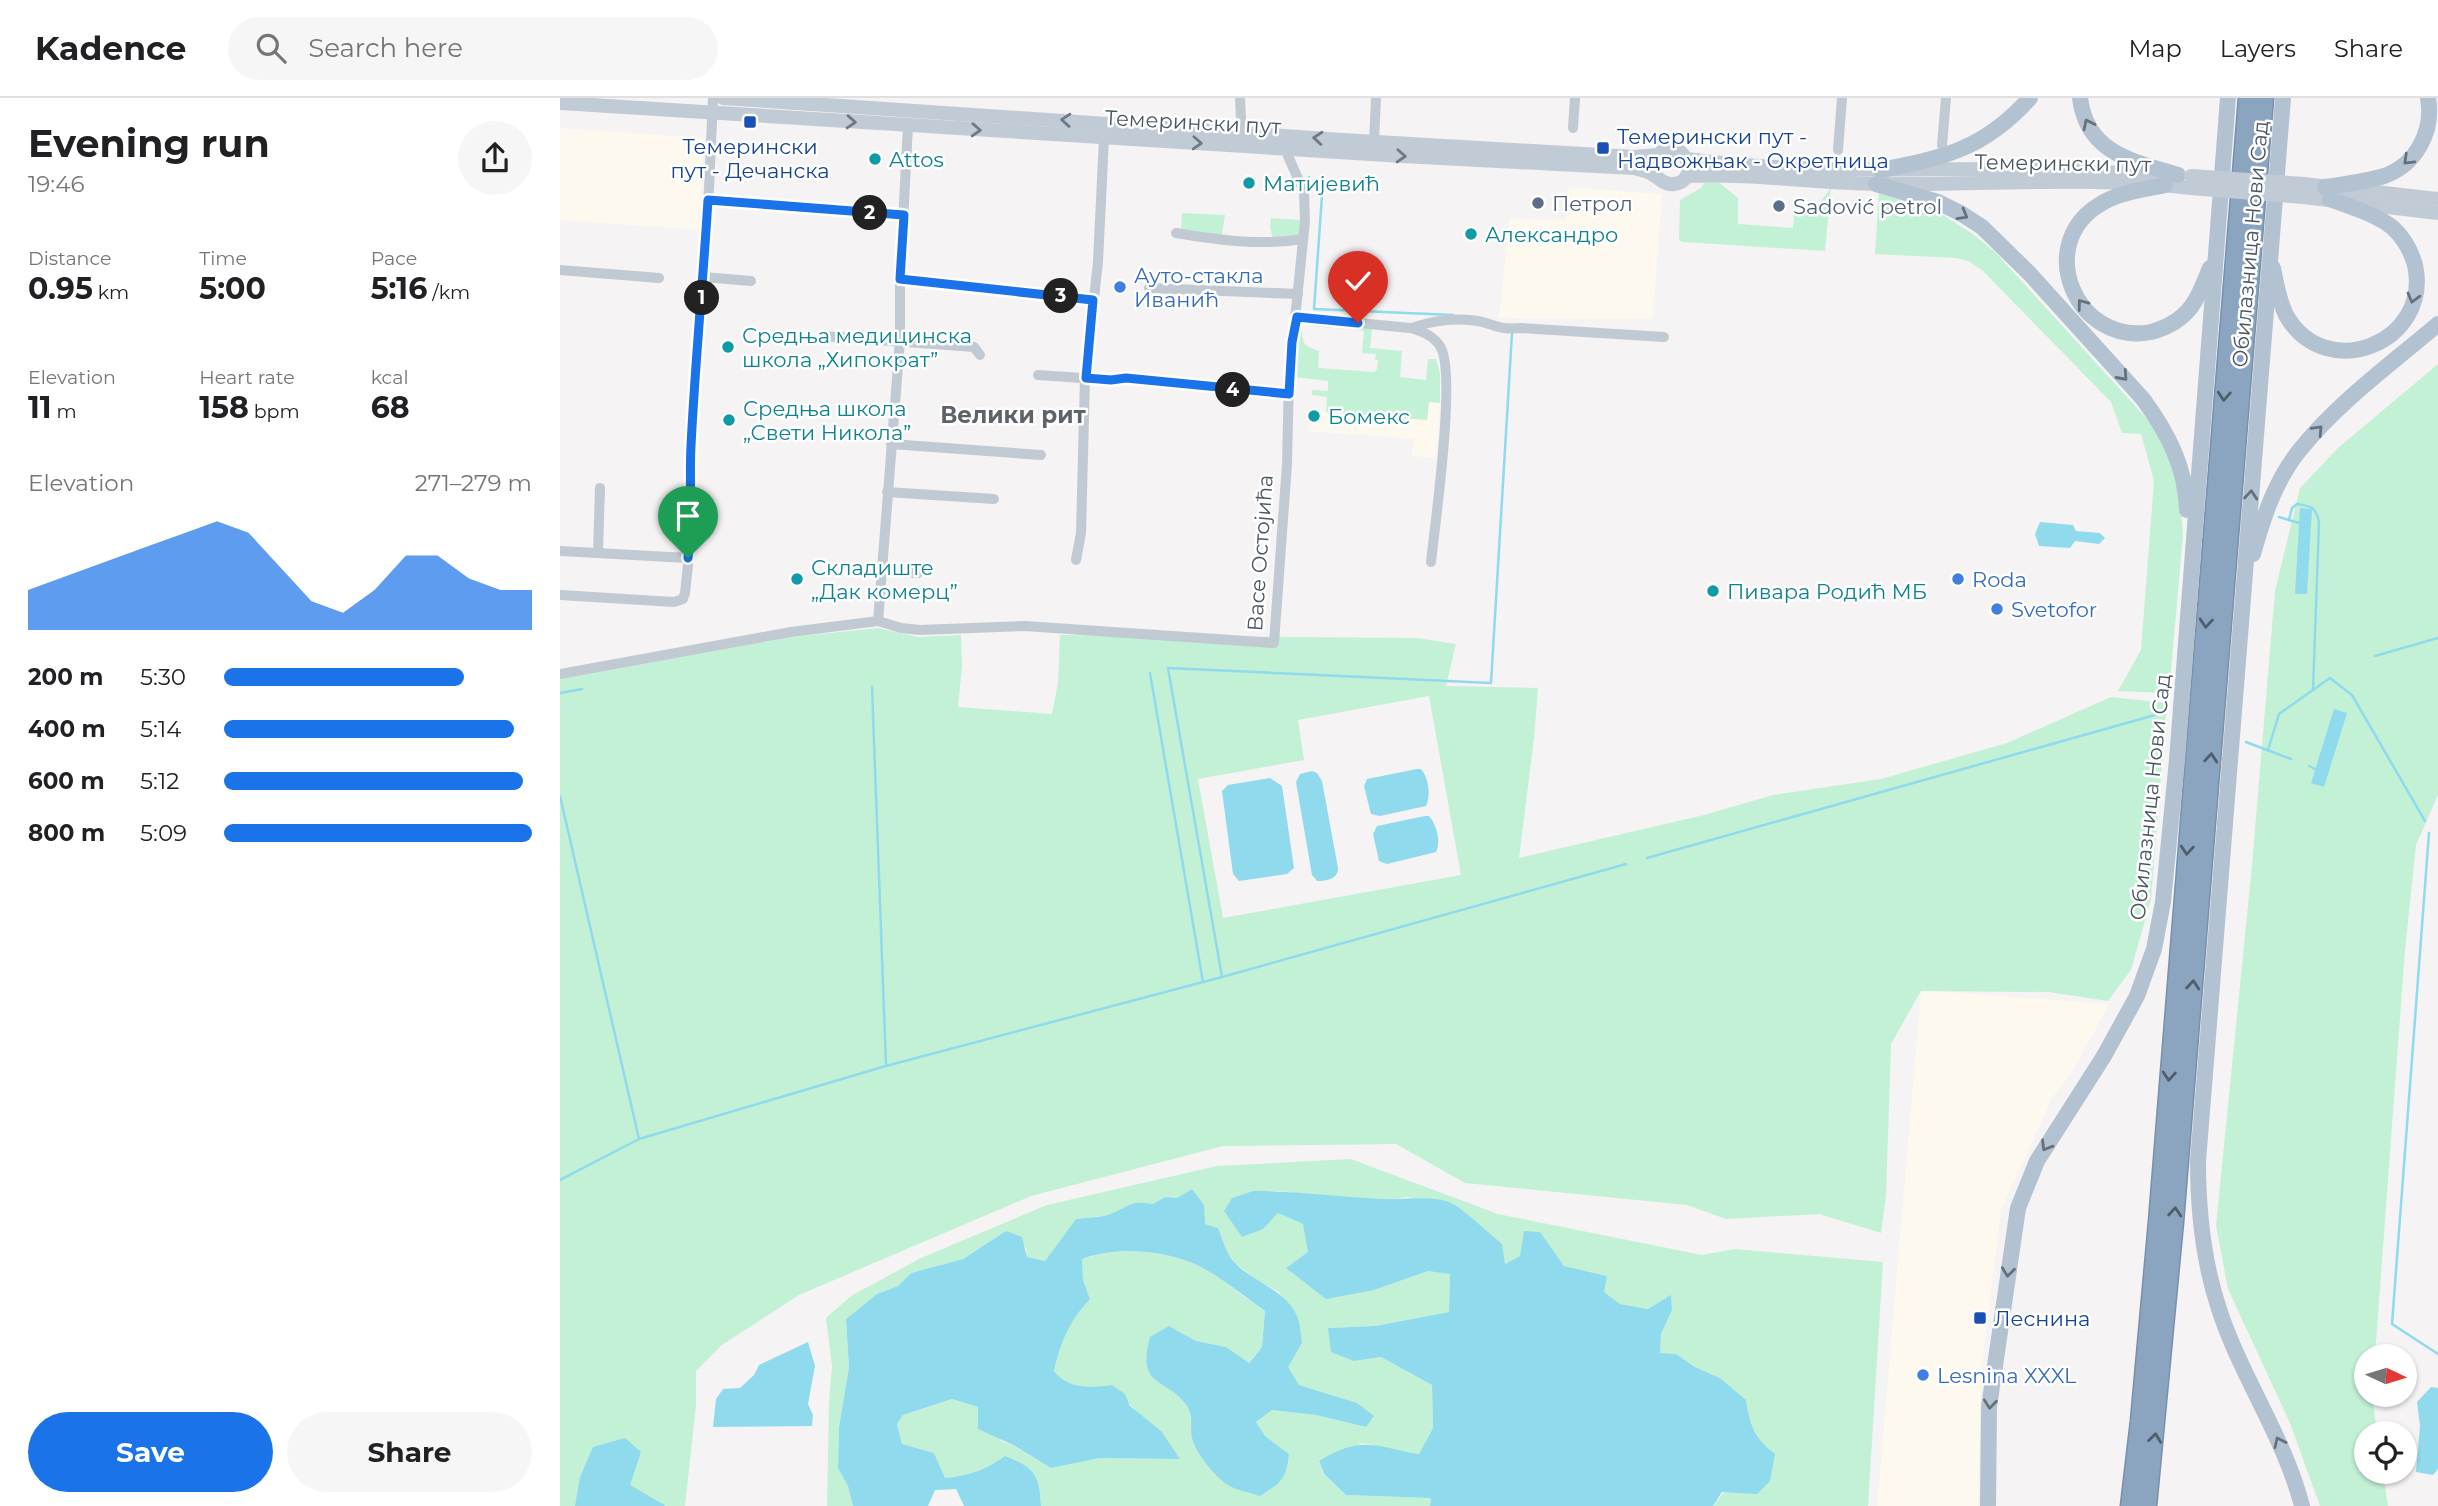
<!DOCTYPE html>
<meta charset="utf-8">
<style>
body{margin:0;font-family:Montserrat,sans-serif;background:#f6f6f6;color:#202124;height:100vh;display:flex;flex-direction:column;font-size:26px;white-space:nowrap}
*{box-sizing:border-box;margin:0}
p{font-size:23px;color:#757577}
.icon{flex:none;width:38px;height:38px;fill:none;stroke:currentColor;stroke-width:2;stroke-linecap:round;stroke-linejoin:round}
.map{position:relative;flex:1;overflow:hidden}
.side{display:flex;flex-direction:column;background:#fff;width:560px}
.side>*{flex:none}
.needle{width:46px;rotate:94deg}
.fabs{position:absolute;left:1794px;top:1246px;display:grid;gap:14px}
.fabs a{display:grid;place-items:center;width:63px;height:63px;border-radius:50%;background:#fff;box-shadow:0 2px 5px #0004;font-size:35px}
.pin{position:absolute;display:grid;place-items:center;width:60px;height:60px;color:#fff;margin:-72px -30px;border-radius:50% 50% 50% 0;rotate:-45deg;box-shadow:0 0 7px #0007}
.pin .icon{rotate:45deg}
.km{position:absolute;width:35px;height:35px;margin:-18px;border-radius:50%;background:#222;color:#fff;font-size:19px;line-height:35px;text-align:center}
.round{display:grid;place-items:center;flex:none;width:74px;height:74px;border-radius:37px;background:#f6f6f6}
.headline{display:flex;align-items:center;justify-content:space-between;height:119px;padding:0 28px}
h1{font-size:38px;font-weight:700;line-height:52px}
.figures{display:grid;grid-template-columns:repeat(3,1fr);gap:10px;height:119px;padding:7px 28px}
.figures div{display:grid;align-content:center}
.figures b{font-size:30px;font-weight:700}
.figures small{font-size:19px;font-weight:400}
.figures p{font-size:19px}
.chart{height:196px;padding:14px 28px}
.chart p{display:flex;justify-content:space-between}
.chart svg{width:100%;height:126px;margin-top:7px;fill:#1a73e8;opacity:.7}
.button{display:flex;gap:14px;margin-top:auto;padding:14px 28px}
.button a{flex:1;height:80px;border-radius:42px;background:#1a73e8;color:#fff;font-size:28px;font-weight:700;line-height:80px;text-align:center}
.button a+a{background:#f6f6f6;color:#202124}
ul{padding:0 28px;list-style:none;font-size:23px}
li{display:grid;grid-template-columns:112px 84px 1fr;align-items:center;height:52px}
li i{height:18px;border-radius:9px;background:#1a73e8}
header{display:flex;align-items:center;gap:42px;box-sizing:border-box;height:98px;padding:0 35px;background:#fff;border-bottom:2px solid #e0e0e0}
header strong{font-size:33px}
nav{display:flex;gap:38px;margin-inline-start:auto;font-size:24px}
.search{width:490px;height:63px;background:#f6f6f6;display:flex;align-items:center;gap:18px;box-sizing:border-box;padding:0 24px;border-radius:38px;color:#757577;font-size:26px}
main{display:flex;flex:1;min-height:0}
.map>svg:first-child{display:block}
.commercial{fill:#fdf9ef}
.green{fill:#c3f1d5;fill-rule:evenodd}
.water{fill:#90daee}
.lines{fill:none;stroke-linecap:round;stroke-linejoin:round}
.stream{stroke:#90daee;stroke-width:2.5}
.highway-casing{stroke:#7690ad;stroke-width:21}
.street{stroke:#c1cad2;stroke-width:10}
.secondary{stroke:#c1cbd6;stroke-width:14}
.primary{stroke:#b3c2d1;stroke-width:16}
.highway{stroke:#8ba5c1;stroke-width:18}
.secondary-bridge{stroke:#c1cbd6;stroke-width:14}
.oneway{stroke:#6e7984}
.oneway2{stroke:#64717d}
.oneway3{stroke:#505e6b}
.route-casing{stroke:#fff;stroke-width:14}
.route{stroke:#1a73e8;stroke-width:9}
.transit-dot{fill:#1a4fb4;stroke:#fff;stroke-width:2.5}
.culture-dot{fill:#0f9aa8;stroke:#fff;stroke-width:2.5}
.service-dot{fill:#5c6f8a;stroke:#fff;stroke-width:2.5}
.shop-dot{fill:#3f7fe0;stroke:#fff;stroke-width:2.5}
.labels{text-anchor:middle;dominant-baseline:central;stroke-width:5;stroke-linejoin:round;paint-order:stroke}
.street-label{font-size:21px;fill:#4a5661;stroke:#fff}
.transit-label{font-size:21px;fill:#164399;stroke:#fff;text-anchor:start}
.culture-label{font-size:21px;fill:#0d838f;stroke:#fff;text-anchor:start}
.service-label{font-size:21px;fill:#4e5e75;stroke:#fff;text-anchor:start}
.shop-label{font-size:21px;fill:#366cbe;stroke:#fff;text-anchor:start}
.neighbourhood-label{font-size:23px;font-weight:bold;fill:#5f6368;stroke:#fff}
</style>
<header>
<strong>Kadence</strong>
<div class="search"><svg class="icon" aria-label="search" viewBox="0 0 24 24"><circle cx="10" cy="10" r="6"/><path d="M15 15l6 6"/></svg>Search here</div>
<nav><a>Map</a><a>Layers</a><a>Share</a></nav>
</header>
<main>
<section class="side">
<div class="headline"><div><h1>Evening run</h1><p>19:46</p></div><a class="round"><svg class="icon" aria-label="share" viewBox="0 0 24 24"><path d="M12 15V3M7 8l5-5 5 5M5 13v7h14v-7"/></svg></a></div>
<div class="figures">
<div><p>Distance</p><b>0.95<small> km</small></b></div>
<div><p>Time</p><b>5:00</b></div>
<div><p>Pace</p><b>5:16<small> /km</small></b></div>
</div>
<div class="figures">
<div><p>Elevation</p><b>11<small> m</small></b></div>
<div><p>Heart rate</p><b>158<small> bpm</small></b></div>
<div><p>kcal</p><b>68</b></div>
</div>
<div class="chart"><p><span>Elevation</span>271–279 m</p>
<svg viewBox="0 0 160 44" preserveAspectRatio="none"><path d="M0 44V30L10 26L20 22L30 18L40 14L50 10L60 6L70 10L80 22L90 34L100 38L110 30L120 18L130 18L140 26L150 30L160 30V44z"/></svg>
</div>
<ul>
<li><b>200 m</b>5:30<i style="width:78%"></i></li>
<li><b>400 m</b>5:14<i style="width:94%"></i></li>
<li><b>600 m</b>5:12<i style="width:97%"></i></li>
<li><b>800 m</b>5:09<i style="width:100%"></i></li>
</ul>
<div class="button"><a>Save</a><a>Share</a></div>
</section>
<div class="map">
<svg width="1878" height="1408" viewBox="0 0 1878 1408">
<rect width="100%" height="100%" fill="#f5f3f3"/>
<g class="commercial">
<path d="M0,30L145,40L138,132L0,122Z"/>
<path d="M1008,89L1102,96L1093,221L939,220L949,120L1006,123Z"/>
<path d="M869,304L880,305L876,360L852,358L853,341L748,333L750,313L867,322Z"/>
<path d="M1361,892L1549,906L1513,973L1492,1000L1441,1112L1421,1276L1418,1408H1317Z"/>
</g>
<g class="green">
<path d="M1148,80L1157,83L1178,100V126L1233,130L1234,117L1252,116L1271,89L1265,153L1123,144L1119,142L1120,102L1141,90Z"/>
<path d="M1319,95L1366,106L1414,137L1436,155L1587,321L1606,348L1619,384L1623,437L1609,595L1558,593L1581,552L1594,383L1581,336L1562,335L1551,304L1422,172L1408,163L1396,160L1315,156Z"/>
<path d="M622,115L665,117L662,136L659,138L621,132Z"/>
<path d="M711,120L741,122L740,136L737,138L713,140L710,130Z"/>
<path d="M751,225L812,231L810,250L842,253L840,279L866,282L868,261H876L880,276V305L869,304L867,322L766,314L767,299L752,297V292L768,293V283L734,279L739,226L741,227C743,243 741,248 759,253L758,270L814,274L817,271L818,262H815L816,256L802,255L804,233L751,228Z"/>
<path d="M1878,266V697L1856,747L1845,852L1815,1258H1806V1297H1812L1817,1335H1806V1374H1823L1828,1408H1760L1730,1325L1668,1191L1656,1128L1692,767L1715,493L1740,390L1778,350Z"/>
<path d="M318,530L358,539L401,537L402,568L398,609L492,616L498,585L500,537L857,540L896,546L886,588L978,590L974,640L959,760L1144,717L1213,697L1321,681L1447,645L1551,599L1607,605L1591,801L1571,872L1548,903L1489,894L1361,893L1331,946L1326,1098L1321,1135L1259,1116L1166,1121L1127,1107L905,1085L836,1046L663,1048L471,1098L239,1197L162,1247L136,1273V1307L125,1408H0V581L232,539ZM869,598L901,777L663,820L638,681L744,662L738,622Z"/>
<path d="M791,1061L938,1116L1142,1157L1175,1151L1323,1164L1308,1408H1153L1202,1346L1190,1326L1186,1302L1160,1280L1135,1269L1116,1256L1100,1255L1101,1236L1112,1212L1111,1198L1088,1211L1060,1206L1043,1194L1047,1178L1004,1168L979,1134L960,1158L945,1166L941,1146L891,1105L848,1099L827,1102L749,1097L719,1093H694L672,1100L703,1131L718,1115L743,1126L749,1154L726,1170L814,1192L868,1173L890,1175L889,1214L815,1228L769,1230L794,1263L821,1259L872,1287L873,1330L859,1356L802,1345L759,1363L763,1376L786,1397L871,1400L870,1408H481C480,1377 474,1369 445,1358C425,1371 408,1378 384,1380L374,1355L342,1346L337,1325L343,1317L392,1301L418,1309L441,1343L452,1347L491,1370L540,1360L619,1361L552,1287C529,1290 509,1291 494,1273C501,1243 509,1224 530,1201L523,1182L522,1161C559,1149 606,1151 641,1169C663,1181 683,1199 705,1213L702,1249L688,1265L666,1249L636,1243L609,1228L622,1302L629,1311L633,1344L700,1397C720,1385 727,1382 729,1356L705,1338L696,1324L712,1312L756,1317L806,1329L797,1305L739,1287L727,1269L742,1245L719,1194L698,1183L675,1165L667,1154L658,1130L644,1126V1107L605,1099L593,1106C574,1103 567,1110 550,1116C540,1119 527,1119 516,1121L485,1163L467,1159L466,1150L446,1133L403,1161L351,1175L338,1188L317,1196L286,1221L289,1269L279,1329L278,1370L288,1387L293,1408H267L269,1304L272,1268L266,1220L291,1198L361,1160L487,1107L657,1068Z"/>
</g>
<g class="water">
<path d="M1740,410L1752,411L1747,496H1735Z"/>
<path d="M1480,424L1513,427L1516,433L1540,435L1545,440L1539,446L1515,443L1510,450L1479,448L1475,436Z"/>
<path d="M1774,611L1787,615L1764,689L1751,685Z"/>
<path d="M857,671H861C869,680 871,698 866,708L820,718L811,716L804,688L807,681Z"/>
<path d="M752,673L757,675L762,683L778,770C778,781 767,783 757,783L752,777L736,684L740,676Z"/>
<path d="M710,680L722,688L734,770L727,776L679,783L673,776L662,693L668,687Z"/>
<path d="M865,718H869C877,727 881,744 876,754L827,766L819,763L813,736L817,728Z"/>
<path d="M632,1091L644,1107L645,1126L658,1130C663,1142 666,1156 675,1165C694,1185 725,1191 737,1218C740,1225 741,1237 742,1245L728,1269L739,1287L797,1305L814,1318L806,1329L756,1317L712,1312L696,1324L705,1338L729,1356C727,1382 720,1385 700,1398C690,1394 677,1393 668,1387C656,1380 635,1354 632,1340C630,1330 633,1316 627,1308C606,1278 576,1291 590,1239L609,1228L636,1243L666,1249L689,1265L702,1249L705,1213C684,1198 663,1181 641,1169C607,1152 558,1148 522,1161L523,1182L530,1201C509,1224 501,1243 494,1273C508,1291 530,1290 552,1287L565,1296L570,1308L601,1333L620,1361L540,1360L491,1370L453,1347L418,1331V1309L392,1301L343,1317L337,1326L342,1346L374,1355L385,1380C409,1378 426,1371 445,1358C474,1369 480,1377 481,1408H404L396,1391L375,1392L368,1408H293L288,1388L278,1370L279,1329L289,1269L286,1221L317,1196L338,1188L351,1175L403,1161L446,1133L462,1139L467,1159L485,1163L516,1121C527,1119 540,1120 550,1116C570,1109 569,1102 593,1106L605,1099L617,1100Z"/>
<path d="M693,1093C736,1093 779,1099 822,1101C842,1102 873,1097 891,1105C902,1110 931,1137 942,1146L945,1166L960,1158L964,1133L980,1134L1004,1168L1047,1178L1044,1194L1060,1206L1088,1211L1111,1197L1112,1212L1101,1236L1100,1255L1116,1256L1135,1269L1160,1280L1186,1302C1190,1328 1194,1340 1215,1356L1210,1383L1197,1396L1162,1394L1153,1408H870L871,1400L786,1397L764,1376L759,1363C802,1337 813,1348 859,1356L873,1330L872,1287L821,1259L794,1263L771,1254L768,1230L815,1228L889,1214L890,1176L868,1173L814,1192L766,1201L726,1170L748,1154L743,1126L718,1115L703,1131L682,1139L664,1113L672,1100Z"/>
<path d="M248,1244L255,1268L248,1306L253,1317L252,1328L153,1329L156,1301L163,1291L180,1290L194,1277L199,1267Z"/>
<path d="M1871,1289L1878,1290V1371L1873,1377L1856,1374L1860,1328L1857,1304Z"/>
<path d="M65,1340L81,1354L70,1387L106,1408H15L20,1379L33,1349Z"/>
</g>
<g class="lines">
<g class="stream">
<path d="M749,79V85L762,98L754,211L893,217"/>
<path d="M1719,419L1739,425"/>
<path d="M1729,422L1732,410L1737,406C1751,408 1756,409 1759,424L1753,592"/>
<path d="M1815,558L1878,540"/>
<path d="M312,589L326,967"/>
<path d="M0,595L22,591"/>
<path d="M1686,644L1731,661"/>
<path d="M1708,652L1719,616L1770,580L1792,597L1865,723"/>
<path d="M1749,668L1755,671"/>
<path d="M0,698L79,1041"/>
<path d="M1869,735L1832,1226L1878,1256"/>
<path d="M1087,760L1595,617"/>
<path d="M662,879L1066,766"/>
<path d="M643,884L662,879L608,570L931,585L952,235"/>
<path d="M0,1082L79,1041L326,968L643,884L590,575"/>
</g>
<defs>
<g id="highway">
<path d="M1570,1408L1580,1323L1598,1124L1688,0"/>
<path d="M1587,1408L1614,1124L1704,0"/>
</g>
</defs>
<use href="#highway" class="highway-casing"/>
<g class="street">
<path d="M680,0L682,41"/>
<path d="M1013,30L1015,0"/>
<path d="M814,44L816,0"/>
<path d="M1382,47L1386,0"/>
<path d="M1278,52L1282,0"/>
<path d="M148,102L344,117"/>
<path d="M616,135C658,142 701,148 743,141"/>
<path d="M0,172L99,180"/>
<path d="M143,179L191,183"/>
<path d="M340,181L533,202"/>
<path d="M589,190L738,196"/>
<path d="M737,219L850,230C862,233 875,238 881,250C896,278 875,426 871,464"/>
<path d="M852,230C871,223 897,219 918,223C937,227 938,232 961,230L1104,239"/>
<path d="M264,238L414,249L420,257"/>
<path d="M478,277L551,282L566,280L729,296"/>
<path d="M331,346L481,357"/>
<path d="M327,394L434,401"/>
<path d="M0,453L128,460"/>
<path d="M38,454L40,390"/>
<path d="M516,462L521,435L525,280L538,164L544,40"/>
<path d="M321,472L358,475"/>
<path d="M0,497L114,504L123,501L125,495L131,439L129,380L149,91L153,0"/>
<path d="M318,523L340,242V181L348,28"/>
<path d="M0,576L231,534L318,523L341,530L360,532L465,528L714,545L727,366L729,280L745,123L744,94L728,58V51"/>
</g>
<g class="secondary">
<path d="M163,0L783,42L1074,59L1098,57"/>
<path d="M0,5L842,58L1074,70C1081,72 1089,73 1095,78C1101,82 1105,87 1114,86C1133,84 1132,62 1119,53H1102L1094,64L1095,78"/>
<path d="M1127,61C1229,75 1332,71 1435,71C1492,71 1548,75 1605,76"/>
<path d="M1127,78C1191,75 1254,85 1318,86C1422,87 1528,78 1631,90"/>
<path d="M1744,86L1878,101"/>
<path d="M1743,99L1878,115"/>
</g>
<g class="primary">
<path d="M1520,0C1527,56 1573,63 1618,77"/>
<path d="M1723,0L1638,1063C1638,1113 1643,1163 1659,1211C1681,1279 1724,1338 1742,1408"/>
<path d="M1321,72C1386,59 1424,51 1470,0"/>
<path d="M1316,86L1378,104L1402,116L1422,129L1470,176L1583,301C1608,335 1626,370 1627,412"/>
<path d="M1605,87C1583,92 1558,94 1539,107C1474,147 1516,248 1591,234C1606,230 1621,222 1631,209C1640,197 1644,184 1650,170"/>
<path d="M1765,89C1785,86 1805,84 1824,78C1856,67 1874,33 1868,0"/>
<path d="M1713,170C1716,185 1719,203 1726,217C1765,287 1872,245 1855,167C1851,153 1844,140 1833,130C1816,116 1791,109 1770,101"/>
<path d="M1693,456C1703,420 1715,383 1739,353C1777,305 1831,266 1878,226"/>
<path d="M1428,1408L1429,1309L1458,1110L1477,1063L1544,958L1577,898L1594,851L1603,804L1617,662L1668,0"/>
</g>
<use href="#highway" class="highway"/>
<g class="secondary-bridge">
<path d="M1631,78L1744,86"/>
<path d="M1631,90L1743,99"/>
</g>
</g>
<defs><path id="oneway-chevron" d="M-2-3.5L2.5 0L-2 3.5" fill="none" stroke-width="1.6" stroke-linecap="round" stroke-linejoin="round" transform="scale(1.75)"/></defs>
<g class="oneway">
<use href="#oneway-chevron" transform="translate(506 22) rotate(-176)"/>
<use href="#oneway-chevron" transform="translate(291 24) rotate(4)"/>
<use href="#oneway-chevron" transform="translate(416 32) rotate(3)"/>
<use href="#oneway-chevron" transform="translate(758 40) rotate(-175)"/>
<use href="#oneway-chevron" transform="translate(637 45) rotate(3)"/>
<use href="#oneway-chevron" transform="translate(841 58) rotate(3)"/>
</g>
<g class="oneway2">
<use href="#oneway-chevron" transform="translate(1528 26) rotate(-116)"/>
<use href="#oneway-chevron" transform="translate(1848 62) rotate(136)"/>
<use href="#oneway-chevron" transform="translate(1403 117) rotate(30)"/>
<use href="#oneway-chevron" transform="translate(1853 200) rotate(105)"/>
<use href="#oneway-chevron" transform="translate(1522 206) rotate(-127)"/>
<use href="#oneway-chevron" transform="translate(1563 278) rotate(48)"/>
<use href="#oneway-chevron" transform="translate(1758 332) rotate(-47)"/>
<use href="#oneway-chevron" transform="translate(1691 397) rotate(-85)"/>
<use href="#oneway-chevron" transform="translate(1486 1048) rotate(121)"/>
<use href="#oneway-chevron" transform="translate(1448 1174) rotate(97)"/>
<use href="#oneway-chevron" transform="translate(1430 1306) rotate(96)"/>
<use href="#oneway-chevron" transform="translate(1719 1344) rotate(-115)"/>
</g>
<g class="oneway3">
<use href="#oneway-chevron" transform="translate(1664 298) rotate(94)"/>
<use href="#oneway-chevron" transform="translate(1646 525) rotate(95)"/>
<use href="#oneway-chevron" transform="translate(1651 660) rotate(-85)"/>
<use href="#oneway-chevron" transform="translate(1627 752) rotate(95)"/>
<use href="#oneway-chevron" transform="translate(1633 887) rotate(-85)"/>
<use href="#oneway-chevron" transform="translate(1609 978) rotate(95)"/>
<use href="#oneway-chevron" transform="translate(1615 1114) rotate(-85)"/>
<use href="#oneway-chevron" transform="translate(1595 1340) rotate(-83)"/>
</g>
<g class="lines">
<defs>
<path id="route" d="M128,460C133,423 129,385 131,348C135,266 143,184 148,102L344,117L340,181L533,202L526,280L551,282L566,280L729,296L732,244L737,219L798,225"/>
</defs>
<use href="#route" class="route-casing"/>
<use href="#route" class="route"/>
</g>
<g class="transit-dot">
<rect x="183" y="17" width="14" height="14" rx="3.5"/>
<rect x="1036" y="43" width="14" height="14" rx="3.5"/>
<rect x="1413" y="1213" width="14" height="14" rx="3.5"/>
</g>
<g class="culture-dot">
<circle cx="315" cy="61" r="7"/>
<circle cx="689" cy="85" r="7"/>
<circle cx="911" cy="136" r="7"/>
<circle cx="168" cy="249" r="7"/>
<circle cx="754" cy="318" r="7"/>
<circle cx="169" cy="322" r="7"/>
<circle cx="237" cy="481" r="7"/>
<circle cx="1153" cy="493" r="7"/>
</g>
<g class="service-dot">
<circle cx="978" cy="105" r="7"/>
<circle cx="1219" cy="108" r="7"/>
</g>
<g class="shop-dot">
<circle cx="560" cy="189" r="7"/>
<circle cx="1398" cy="481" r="7"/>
<circle cx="1437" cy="511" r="7"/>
<circle cx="1363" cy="1277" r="7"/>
</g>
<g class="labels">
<g class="street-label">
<text transform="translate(633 24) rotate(3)">Темерински пут</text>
<text transform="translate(1503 65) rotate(1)">Темерински пут</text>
<text transform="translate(1690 146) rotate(-85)">Обилазница Нови Сад</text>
<text transform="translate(700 455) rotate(-86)">Васе Остојића</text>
<text transform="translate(1590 699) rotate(-84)">Обилазница Нови Сад</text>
</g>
<g class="transit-label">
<text x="1057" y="38">Темерински пут -<tspan x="1057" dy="24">Надвожњак - Окретница</tspan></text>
<text x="190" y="48" text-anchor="middle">Темерински<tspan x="190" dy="24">пут - Дечанска</tspan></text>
<text x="1434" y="1220">Леснина</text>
</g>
<g class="culture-label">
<text x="329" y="61">Attos</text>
<text x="703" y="85">Матијевић</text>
<text x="925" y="136">Александро</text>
<text x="182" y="237">Средња медицинска<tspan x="182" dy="24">школа „Хипократ”</tspan></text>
<text x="183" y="310">Средња школа<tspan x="183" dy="24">„Свети Никола”</tspan></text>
<text x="768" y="318">Бомекс</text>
<text x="251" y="469">Складиште<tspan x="251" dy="24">„Дак комерц”</tspan></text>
<text x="1167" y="493">Пивара Родић МБ</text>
</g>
<g class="service-label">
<text x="992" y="105">Петрол</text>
<text x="1233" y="108">Sadović petrol</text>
</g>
<g class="shop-label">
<text x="574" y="177">Ауто-стакла<tspan x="574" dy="24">Иванић</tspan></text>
<text x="1412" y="481">Roda</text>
<text x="1451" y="511">Svetofor</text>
<text x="1377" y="1277">Lesnina XXXL</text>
</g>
<g class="neighbourhood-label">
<text x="453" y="317">Велики рит</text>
</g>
</g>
</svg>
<div class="fabs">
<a><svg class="needle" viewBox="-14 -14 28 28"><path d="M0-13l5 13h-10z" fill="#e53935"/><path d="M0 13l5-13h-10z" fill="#757577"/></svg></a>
<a><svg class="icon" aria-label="locate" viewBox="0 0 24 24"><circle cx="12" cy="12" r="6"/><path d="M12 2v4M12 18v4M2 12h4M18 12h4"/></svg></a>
</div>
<div class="pin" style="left:128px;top:460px;background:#1e9e55"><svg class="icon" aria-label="arrive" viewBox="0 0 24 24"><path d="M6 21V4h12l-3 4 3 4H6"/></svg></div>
<div class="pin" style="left:798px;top:225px;background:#d93025"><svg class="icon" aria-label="check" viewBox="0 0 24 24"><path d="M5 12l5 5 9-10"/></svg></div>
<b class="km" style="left:142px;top:200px">1</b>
<b class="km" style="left:310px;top:115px">2</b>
<b class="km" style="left:501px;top:198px">3</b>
<b class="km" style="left:673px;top:292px">4</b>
</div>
</main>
